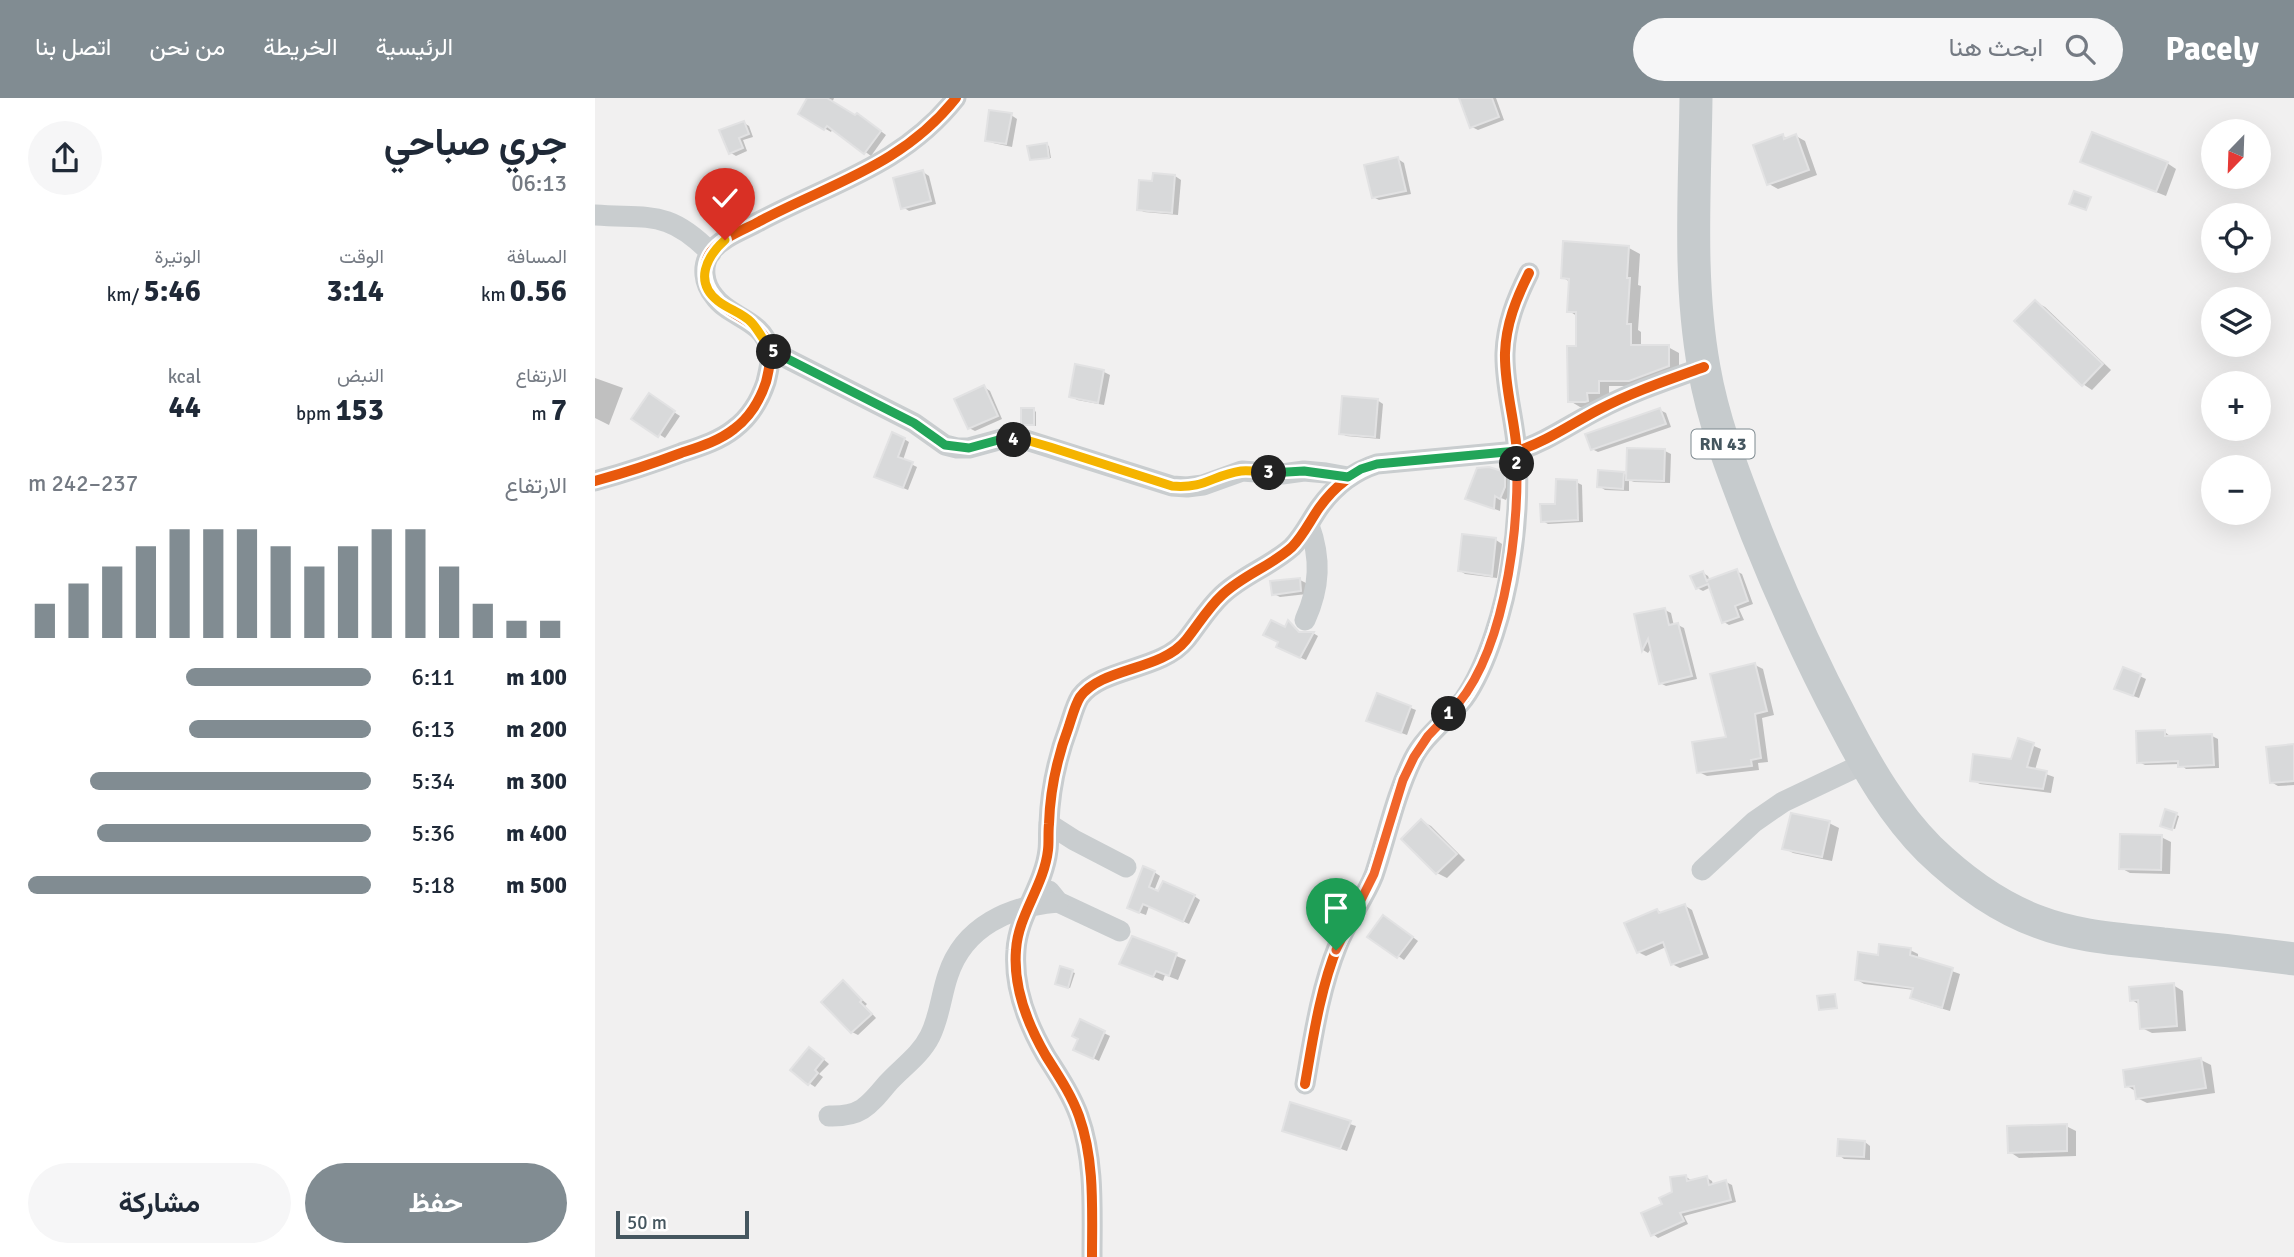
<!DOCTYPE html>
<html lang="ar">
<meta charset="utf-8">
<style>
body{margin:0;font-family:Signika,Vazirmatn,sans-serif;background:#f6f6f7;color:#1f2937;direction:rtl;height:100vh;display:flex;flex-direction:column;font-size:26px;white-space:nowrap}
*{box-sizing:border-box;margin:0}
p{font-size:23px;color:#747a83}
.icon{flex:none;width:38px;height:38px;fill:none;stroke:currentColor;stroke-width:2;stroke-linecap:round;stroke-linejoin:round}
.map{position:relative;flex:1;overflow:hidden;direction:ltr}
.details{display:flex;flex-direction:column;background:#fff;width:595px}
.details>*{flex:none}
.needle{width:46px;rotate:203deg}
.tools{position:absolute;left:1606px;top:21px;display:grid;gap:14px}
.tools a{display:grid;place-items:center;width:70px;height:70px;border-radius:50%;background:#fff;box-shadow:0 7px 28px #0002;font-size:35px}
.scale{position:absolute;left:21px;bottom:18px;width:133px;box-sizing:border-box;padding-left:7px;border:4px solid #45565f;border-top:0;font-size:19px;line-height:24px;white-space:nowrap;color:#45565f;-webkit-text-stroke:5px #fff;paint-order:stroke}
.pin{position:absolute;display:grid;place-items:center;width:60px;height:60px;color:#fff;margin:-72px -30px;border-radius:50% 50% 50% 0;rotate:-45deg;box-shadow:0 0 7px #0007}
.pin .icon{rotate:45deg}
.km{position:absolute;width:35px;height:35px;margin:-18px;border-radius:50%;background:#222;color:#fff;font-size:19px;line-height:35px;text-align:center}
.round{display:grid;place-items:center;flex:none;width:74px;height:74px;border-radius:37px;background:#f6f6f7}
.headline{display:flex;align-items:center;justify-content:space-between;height:119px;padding:0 28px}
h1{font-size:38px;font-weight:700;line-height:52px}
.metrics{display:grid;grid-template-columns:repeat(3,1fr);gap:10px;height:119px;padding:7px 28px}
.metrics div{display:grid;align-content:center}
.metrics b{font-size:30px;font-weight:700}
.metrics small{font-size:19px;font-weight:400}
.metrics p{font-size:19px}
.chart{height:196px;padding:14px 28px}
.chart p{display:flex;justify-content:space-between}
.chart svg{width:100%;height:126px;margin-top:7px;stroke:#818c92;stroke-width:6}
.cta{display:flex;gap:14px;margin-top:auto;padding:14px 28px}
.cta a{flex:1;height:80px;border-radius:42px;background:#818c92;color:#fff;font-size:28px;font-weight:700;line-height:80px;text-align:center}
.cta a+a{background:#f6f6f7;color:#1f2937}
ul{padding:0 28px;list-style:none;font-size:23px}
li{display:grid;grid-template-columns:112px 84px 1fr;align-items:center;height:52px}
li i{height:18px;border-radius:9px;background:#818c92}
header{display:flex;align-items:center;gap:42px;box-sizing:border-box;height:98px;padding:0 35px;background:#818c92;color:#fff}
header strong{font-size:33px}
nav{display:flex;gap:38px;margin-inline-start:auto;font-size:24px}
.search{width:490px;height:63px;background:#f6f6f7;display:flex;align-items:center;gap:18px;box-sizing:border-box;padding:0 24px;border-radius:38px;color:#747a83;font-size:26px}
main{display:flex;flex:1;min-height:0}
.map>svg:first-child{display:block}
.shadow{fill:#0003}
.building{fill:#d8d9da;stroke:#e2e2e3;stroke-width:2}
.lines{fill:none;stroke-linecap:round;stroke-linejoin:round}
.street{stroke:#c9cdcf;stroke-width:21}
.primary{stroke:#c6cbcd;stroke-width:33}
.cycleway-casing{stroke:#fff;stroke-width:15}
.cycleway{stroke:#e8590c;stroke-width:10}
.split-1-casing{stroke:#fff;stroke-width:14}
.split-2-casing{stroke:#fff;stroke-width:14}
.split-3-casing{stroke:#fff;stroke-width:14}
.split-4-casing{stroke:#fff;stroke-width:14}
.split-5-casing{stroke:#fff;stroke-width:14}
.split-6-casing{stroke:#fff;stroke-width:14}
.split-1{stroke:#f0652b;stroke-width:9}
.split-2{stroke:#f0652b;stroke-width:9}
.split-3{stroke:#22a559;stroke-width:9}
.split-4{stroke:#f5b400;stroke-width:9}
.split-5{stroke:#22a559;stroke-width:9}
.split-6{stroke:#f5b400;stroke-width:9}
.labels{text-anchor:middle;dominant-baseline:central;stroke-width:7;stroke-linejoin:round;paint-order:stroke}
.shield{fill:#fff;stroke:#7d898f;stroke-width:2}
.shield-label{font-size:18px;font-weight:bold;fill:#45565f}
</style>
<header>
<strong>Pacely</strong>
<div class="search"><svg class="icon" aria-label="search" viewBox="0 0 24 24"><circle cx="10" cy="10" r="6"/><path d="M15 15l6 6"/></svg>ابحث هنا</div>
<nav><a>الرئيسية</a><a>الخريطة</a><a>من نحن</a><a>اتصل بنا</a></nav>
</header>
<main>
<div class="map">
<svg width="1699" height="1159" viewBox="0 0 1699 1159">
<rect width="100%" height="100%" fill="#f1f0f0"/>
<g class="shadow">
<path d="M214,0H239L237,5L261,19L268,20L291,37L276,58L238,30L236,34L205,16Z"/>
<path d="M866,0H901L909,22L883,32L877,29Z"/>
<path d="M416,17L422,21L417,49L398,45L392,42Z"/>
<path d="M149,25L154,28L158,39L148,42L152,53L141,58L136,55Z"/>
<path d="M1188,38L1193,41L1201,38L1210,43L1222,77L1183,91L1174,86Z"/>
<path d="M452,47L454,48L456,60L436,61Z"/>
<path d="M803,61L809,65L816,96L784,102L778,99Z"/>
<path d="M1572,65L1581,71L1571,98L1496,68Z"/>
<path d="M328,74L334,78L341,106L314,113L308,109Z"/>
<path d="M580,78L586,82L583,117L549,114L543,111L559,85Z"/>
<path d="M970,145L1034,150L1045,156L1043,187L1046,188L1043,232L1046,234V249H1073L1084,255V273L1045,288H1014V300L1001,309H985L975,303L983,250L982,218L974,213L975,184L967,179Z"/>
<path d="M1440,204L1450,209L1516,272L1497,292L1488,286Z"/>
<path d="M509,274L515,277L509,307L482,302L476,298Z"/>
<path d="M0,280L28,290L14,327L0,320Z"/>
<path d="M389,289L395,293L407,321L380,333L374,330Z"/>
<path d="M54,298L85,318L70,340L39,320Z"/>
<path d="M782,302L788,306L785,341L751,338L746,335Z"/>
<path d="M439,312L441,314V328L427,326Z"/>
<path d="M1065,312L1071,315L1076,329L1003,354L997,351Z"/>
<path d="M309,341L314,344L308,362L322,369L313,392L287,381Z"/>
<path d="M1070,353L1076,356L1075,385L1039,384L1034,382V393L1010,392L1004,388L1028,375L1033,378Z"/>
<path d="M909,376L915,380V393L911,402L906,400L905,413L878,403Z"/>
<path d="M981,384L987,387L988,424L953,426L948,423Z"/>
<path d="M869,438L901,442L907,446L902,480L870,476L864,472Z"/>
<path d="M1141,473L1147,476L1158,506L1144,511L1149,522L1134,527L1129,524L1116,489L1108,493L1102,490L1108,475L1113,478L1115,483Z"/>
<path d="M705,482L711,485L712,496L685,499L679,496Z"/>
<path d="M1070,512L1076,515L1079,528L1083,527L1089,530L1102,581L1071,588L1065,585L1057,549L1053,555L1048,552L1041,518Z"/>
<path d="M694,524L707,536L718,535L723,538L711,562L688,552L685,544Z"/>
<path d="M1160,567L1168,571L1179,617L1167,620L1173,664L1163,665L1164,672L1112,678L1104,674L1133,640Z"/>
<path d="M1529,571L1551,581L1544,600L1527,594Z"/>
<path d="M783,597L821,612L812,637L779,625Z"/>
<path d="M1570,634L1576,639L1617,638L1623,641L1624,670L1591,671L1585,666L1550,667L1544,664Z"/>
<path d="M1424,642L1446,651L1440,672L1459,679L1456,695L1385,686L1377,682L1417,663Z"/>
<path d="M1699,648V687L1683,688L1676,684Z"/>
<path d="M1571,713L1584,718L1580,731L1569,728Z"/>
<path d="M826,723L836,728L870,762L852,780L842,775L808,741Z"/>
<path d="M1234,725L1244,730L1237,763L1198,755L1189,750Z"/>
<path d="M1566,739L1576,744L1575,776L1535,775L1526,770Z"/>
<path d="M559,774L565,778L559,793L599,798L605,802L594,826L554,808L551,817L540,813Z"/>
<path d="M1089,807L1097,812L1114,860L1085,870L1077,866L1071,849L1051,858L1043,854L1062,812L1067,815Z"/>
<path d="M795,822L823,843L809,862L775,838Z"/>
<path d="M538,840L591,862L583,882L570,877L568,883L526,865Z"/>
<path d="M1315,852L1323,856V861L1365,876L1355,913L1325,904L1317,899L1319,892L1269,886L1261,881L1284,859Z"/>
<path d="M477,874L480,875L475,890L464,886Z"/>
<path d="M248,885L272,906L270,908L281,920L263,937L257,934Z"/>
<path d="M1578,887L1588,893L1591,933L1557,935L1547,930L1545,907L1537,902Z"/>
<path d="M486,924L515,938L504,963L486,954Z"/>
<path d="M220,954L234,966L224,976L228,979L220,989L214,985Z"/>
<path d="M1606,962L1616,967L1620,995L1552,1005L1542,1000V994L1532,988Z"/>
<path d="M696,1007L761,1028L752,1053L689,1032Z"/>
<path d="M1471,1028L1481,1033V1058L1424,1060L1415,1054Z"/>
<path d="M1270,1044L1275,1048V1062L1249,1061L1244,1057Z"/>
<path d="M1091,1079L1096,1082L1112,1080L1117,1083L1118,1087L1131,1084L1137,1087L1141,1104L1089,1118L1093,1126L1063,1140L1058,1136L1069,1107Z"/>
</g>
<g class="building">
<path d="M212,0H232L260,17L262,15L286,33L269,56L232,28L229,32L203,16Z"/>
<path d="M864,0H897L904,19L875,30Z"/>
<path d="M394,12L417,15L411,46L390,43Z"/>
<path d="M149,23L154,36L144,40L148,50L134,56L124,32Z"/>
<path d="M1497,34L1573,64L1561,94L1485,64Z"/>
<path d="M1188,36L1189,41L1201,36L1214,72L1172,87L1158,47Z"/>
<path d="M452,45L454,60L435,62L432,48Z"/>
<path d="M803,59L811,93L777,100L769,67Z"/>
<path d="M328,72L336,103L306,111L298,80Z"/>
<path d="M558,75L580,77L577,115L542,112L544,82L557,83Z"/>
<path d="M1479,93L1496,99L1491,112L1474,106Z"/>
<path d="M968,143L1034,148L1032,180H1035L1032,226H1036V247H1074V268L1034,283H1004V295H992L993,303L990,304H973L972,248H981V214H972L974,181L966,180Z"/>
<path d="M1440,202L1508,266L1487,288L1419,223Z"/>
<path d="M480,266L509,272L503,305L474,299Z"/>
<path d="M389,287L403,318L373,331L359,301Z"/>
<path d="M54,295L80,313L63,339L36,321Z"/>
<path d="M747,298L783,301L780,339L744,336Z"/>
<rect x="426" y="310" width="13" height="17"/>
<path d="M1065,310L1071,326L996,352L990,336Z"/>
<path d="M297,334L310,340L303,359L318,364L308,390L279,379Z"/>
<path d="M1032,350L1070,351L1069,383L1031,382Z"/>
<path d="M894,369L910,374V389L905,401L900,398L899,411L870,401L882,370Z"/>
<path d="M1003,372L1029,374L1028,391L1002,389Z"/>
<path d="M961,381L982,382L983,422L946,424L945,406H960Z"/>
<path d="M867,436L901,440L897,478L863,473Z"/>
<path d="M1142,471L1153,503L1140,508L1144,519L1127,525L1113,486L1101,491L1095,478L1108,473L1112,484V482Z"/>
<path d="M705,480L706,493L677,497L675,483Z"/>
<path d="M1070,510L1074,527L1083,525L1097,578L1064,586L1053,541L1047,553L1039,516Z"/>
<path d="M676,522L690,529L693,522L704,534H719L705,560L681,549L683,544L668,537Z"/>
<path d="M1160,565L1172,613L1160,616L1166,660L1156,662L1157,668L1102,675L1097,644L1131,639L1115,576Z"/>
<path d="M1528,569L1546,576L1538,598L1519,591Z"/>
<path d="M782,595L816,608L806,635L771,623Z"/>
<path d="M1570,632V638L1617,636L1619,667L1583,669V663L1542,665L1541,633Z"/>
<path d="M1423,640L1439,645L1432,669L1452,673L1448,691L1375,683L1378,656L1416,661Z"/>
<path d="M1699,646V683L1675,685L1671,649Z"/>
<path d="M1570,711L1582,715L1577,732L1565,728Z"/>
<path d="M1196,715L1235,723L1227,759L1187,751Z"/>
<path d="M826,721L862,756L841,776L806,741Z"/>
<path d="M1525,736L1567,737L1566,772L1524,771Z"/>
<path d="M548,768L560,773L554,789L563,793L568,783L600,797L588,824L548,806L544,815L532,810Z"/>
<path d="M1090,806L1107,856L1076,867L1068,844L1042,855L1029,825L1062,811L1064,815Z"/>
<path d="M788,817L818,839L802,860L772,839Z"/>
<path d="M537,838L582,855L574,878L561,873L558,879L524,866Z"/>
<path d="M1284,846L1316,850L1315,857L1358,870L1347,910L1315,900L1318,890L1260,882L1263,854L1283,857Z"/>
<path d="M465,868L478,872L473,890L460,886Z"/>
<path d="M248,882L267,902L265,904L277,916L256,935L226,904Z"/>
<path d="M1579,885L1582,928L1545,931L1543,902L1535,903L1534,889Z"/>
<path d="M1240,896L1242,910L1224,912L1222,898Z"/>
<path d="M485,921L510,933L498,961L478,952L483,941L477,938Z"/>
<path d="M214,949L229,961L220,972L223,975L213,987L195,972Z"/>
<path d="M1606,960L1611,990L1541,1001L1539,988L1530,989L1528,972Z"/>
<path d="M695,1004L756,1023L745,1051L687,1033Z"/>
<path d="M1472,1026V1053L1413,1055L1412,1028Z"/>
<path d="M1243,1041L1270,1043L1269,1059L1242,1058Z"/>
<path d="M1091,1077L1092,1083L1112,1078L1114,1087L1131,1082L1136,1102L1085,1115L1089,1123L1056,1138L1046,1115L1067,1106L1064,1100L1077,1094L1075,1079Z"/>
</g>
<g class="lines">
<g class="street">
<path d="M0,117C54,121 73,111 116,155"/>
<path d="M175,252L319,325L350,347L362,350H374L407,341L431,342L577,388L592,389L608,387L647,373L687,376L709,373L731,375L753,379"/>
<path d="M0,383C29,375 57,366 86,355C104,349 124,343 139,331C155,319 165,302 171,284C173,275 177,261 175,252C168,221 134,220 119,198C109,186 106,168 116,154C127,139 149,132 165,123C237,85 308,67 361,0"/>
<path d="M710,522C725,489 726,460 714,427"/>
<path d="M454,726L479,742L531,769"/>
<path d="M1107,772L1159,724L1188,704L1270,665"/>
<path d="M454,793L463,804L525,833"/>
<path d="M710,986C718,940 725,891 743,847C752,823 769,802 779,777C792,738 800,698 818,661C830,637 853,622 869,601C893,567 910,507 916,466C922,430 924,393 922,355C920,322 909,288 910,255C911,226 921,201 934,175"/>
<path d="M234,1018C265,1019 273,1009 292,986C306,970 325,958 335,938C345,918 346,897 353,877C369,828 415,808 463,804"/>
<path d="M497,1159C497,1112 500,1063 484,1018C476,996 463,977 451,958C433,927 418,888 421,852C423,817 449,788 453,752C454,744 453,735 454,726C455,692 462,660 474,628C477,619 480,607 485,599C507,569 566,573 591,542C603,527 613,510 627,497C648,477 676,468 697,449C708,438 715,423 724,410C739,389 757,374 782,366L922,353C951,344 976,326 1003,312C1037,294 1073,282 1109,269"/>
</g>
<path class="primary" d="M1101,0C1100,89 1093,182 1109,270C1119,328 1141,381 1162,436C1188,501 1217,565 1250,627C1273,671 1299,716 1334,751C1365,781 1403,809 1444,824C1483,839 1526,841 1568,846C1611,850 1655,855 1699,861"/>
<defs>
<g id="cycleway">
<path d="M0,383C29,375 57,366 86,355C104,349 124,343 139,331C155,319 165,302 171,284C173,275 177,261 175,252C168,221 134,220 119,198C109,186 106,168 116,154C127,139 149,132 165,123C237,85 308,67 361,0"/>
<path d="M710,986C718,940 725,891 743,847C752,823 769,802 779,777C792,738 800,698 818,661C830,637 853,622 869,601C893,567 910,507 916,466C922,430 924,393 922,355C920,322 909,288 910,255C911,226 921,201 934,175"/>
<path d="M497,1159C497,1112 500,1063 484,1018C476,996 463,977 451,958C433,927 418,888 421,852C423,817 449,788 453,752C454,744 453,735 454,726C455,692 462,660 474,628C477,619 480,607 485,599C507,569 566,573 591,542C603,527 613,510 627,497C648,477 676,468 697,449C708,438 715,423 724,410C739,389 757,374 782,366L922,353C951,344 976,326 1003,312C1037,294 1073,282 1109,269"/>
</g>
</defs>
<use href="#cycleway" class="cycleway-casing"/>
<use href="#cycleway" class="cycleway"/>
</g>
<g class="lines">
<defs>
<path id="split-1" d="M741,852L779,776L808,682L819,659L833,638L854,616"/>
<path id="split-2" d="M854,616C909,561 923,440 922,366"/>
<path id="split-3" d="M674,375L709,373L753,379L766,371L782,366L922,353V366"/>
<path id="split-4" d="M419,342H431L455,349L577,388C610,391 618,377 646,373C656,372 665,374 674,375"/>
<path id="split-5" d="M179,254L319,325L350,347L374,350L407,341L419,342"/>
<path id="split-6" d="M130,142C111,159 99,184 123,203C133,211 147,215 156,224C165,233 171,249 179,254"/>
</defs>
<use href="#split-1" class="split-1-casing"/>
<use href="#split-2" class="split-2-casing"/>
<use href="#split-3" class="split-3-casing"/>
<use href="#split-4" class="split-4-casing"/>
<use href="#split-5" class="split-5-casing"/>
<use href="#split-6" class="split-6-casing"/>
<use href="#split-1" class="split-1"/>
<use href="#split-2" class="split-2"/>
<use href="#split-3" class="split-3"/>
<use href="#split-4" class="split-4"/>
<use href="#split-5" class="split-5"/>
<use href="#split-6" class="split-6"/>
</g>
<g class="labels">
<rect class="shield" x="1096.5" y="331.5" width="63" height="29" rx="5"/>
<g class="shield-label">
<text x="1128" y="346">RN 43</text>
</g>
</g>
</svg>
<div class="tools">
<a><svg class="needle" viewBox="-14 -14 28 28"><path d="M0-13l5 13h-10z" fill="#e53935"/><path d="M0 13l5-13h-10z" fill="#747a83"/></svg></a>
<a><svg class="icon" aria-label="locate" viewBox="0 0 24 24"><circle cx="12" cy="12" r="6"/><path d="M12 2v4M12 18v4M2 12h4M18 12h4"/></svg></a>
<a><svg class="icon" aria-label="layers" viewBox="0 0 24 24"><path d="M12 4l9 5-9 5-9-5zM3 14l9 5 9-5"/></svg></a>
<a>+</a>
<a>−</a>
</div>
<div class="scale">50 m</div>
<div class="pin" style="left:741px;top:852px;background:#1e9e55"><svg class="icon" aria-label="arrive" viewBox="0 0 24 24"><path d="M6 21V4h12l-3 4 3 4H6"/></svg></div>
<div class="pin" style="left:130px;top:142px;background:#d93025"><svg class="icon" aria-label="check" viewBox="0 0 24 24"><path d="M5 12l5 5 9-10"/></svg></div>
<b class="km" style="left:854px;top:616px">1</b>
<b class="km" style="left:922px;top:366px">2</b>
<b class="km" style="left:674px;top:375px">3</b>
<b class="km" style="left:419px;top:342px">4</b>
<b class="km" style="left:179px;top:254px">5</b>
</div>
<section class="details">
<div class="headline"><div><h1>جري صباحي</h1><p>06:13</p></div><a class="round"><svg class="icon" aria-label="share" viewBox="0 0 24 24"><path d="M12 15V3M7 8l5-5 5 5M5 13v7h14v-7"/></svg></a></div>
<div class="metrics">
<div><p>المسافة</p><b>0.56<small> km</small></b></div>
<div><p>الوقت</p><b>3:14</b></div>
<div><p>الوتيرة</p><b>5:46<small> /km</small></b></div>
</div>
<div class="metrics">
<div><p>الارتفاع</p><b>7<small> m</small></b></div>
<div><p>النبض</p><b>153<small> bpm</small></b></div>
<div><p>kcal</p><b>44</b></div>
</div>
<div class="chart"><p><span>الارتفاع</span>237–242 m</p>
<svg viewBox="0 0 160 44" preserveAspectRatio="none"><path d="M5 44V32M15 44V25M25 44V19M35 44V12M45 44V6M55 44V6M65 44V6M75 44V12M85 44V19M95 44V12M105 44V6M115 44V6M125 44V19M135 44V32M145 44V38M155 44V38"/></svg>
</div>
<ul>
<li><b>100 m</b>6:11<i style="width:54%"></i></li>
<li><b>200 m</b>6:13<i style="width:53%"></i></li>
<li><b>300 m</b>5:34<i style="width:82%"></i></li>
<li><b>400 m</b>5:36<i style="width:80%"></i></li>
<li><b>500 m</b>5:18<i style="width:100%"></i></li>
</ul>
<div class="cta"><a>حفظ</a><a>مشاركة</a></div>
</section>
</main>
